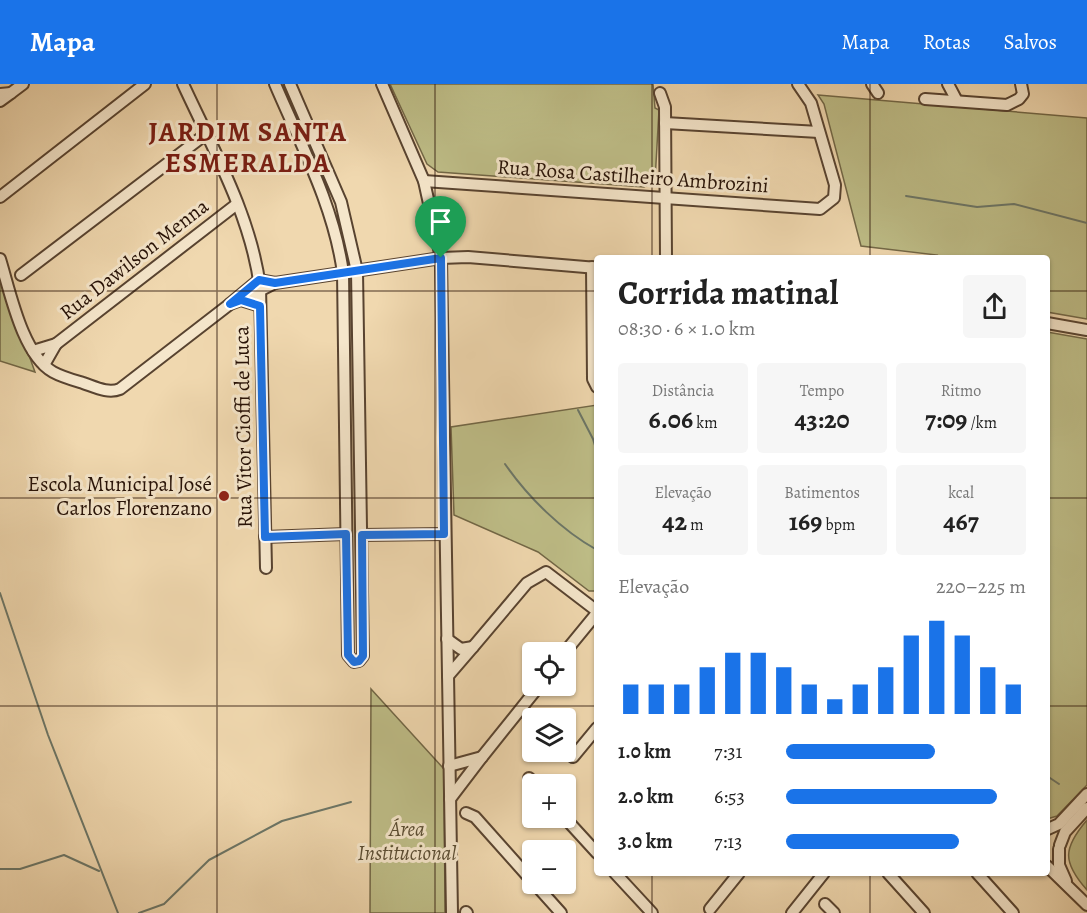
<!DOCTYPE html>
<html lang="pt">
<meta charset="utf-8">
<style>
body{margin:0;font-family:Alegreya,serif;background:#f6f6f6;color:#222;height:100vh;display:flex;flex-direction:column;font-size:22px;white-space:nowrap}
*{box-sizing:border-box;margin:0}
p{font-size:20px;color:#767676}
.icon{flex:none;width:33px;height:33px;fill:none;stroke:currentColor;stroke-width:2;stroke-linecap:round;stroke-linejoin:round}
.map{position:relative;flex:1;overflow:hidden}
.panel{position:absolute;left:594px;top:171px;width:456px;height:621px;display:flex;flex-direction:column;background:#fff;border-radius:6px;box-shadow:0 2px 4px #0004}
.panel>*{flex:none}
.tools{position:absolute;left:522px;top:558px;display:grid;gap:12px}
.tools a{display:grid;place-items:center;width:54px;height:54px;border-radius:6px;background:#fff;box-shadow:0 2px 4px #0004;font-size:30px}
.pin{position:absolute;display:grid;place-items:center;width:51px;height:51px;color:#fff;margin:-62px -26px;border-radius:50% 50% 50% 0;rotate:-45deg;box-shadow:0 0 6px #0007}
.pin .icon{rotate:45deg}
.round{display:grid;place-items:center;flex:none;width:63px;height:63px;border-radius:6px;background:#f6f6f6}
.overview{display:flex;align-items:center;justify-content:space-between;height:102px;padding:0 24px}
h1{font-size:33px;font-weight:700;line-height:45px}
.metrics{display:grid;grid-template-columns:repeat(3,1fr);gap:9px;height:102px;padding:6px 24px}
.metrics div{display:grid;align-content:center;border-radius:6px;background:#f6f6f6;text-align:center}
.metrics b{font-size:26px;font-weight:700}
.metrics small{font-size:16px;font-weight:400}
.metrics p{font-size:16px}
.chart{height:168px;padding:12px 24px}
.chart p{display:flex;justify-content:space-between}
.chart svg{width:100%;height:108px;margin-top:6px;stroke:#1a73e8;stroke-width:6}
ul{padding:0 24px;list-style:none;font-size:20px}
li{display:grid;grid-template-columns:96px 72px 1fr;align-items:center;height:45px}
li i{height:15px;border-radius:8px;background:#1a73e8}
header{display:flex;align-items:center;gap:36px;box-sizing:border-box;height:84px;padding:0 30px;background:#1a73e8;color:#fff}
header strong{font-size:28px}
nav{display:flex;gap:33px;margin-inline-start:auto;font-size:21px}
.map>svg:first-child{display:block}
.green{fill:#bebd87;stroke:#726746;stroke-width:1.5}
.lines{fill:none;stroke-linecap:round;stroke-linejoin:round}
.stream{stroke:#6c7667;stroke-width:2}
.minor-casing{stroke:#584330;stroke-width:14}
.minor{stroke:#f5e6cb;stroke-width:10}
.route-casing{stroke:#fff;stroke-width:12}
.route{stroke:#1a73e8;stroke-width:8}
.grid{fill:none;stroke:#261106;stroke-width:1.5;stroke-opacity:0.55}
.poi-dot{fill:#8f2418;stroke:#f5e6cb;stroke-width:2}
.labels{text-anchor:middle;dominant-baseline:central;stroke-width:6;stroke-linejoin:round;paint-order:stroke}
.street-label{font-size:21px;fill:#261106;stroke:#f5e6cb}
.poi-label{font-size:21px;fill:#261106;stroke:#f5e6cb;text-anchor:end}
.park-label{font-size:21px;font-style:italic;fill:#5b4d33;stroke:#f5e6cb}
.district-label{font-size:27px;font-weight:bold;letter-spacing:1.5px;fill:#7a1f14;stroke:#f5e6cb}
</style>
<header>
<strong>Mapa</strong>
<nav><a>Mapa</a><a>Rotas</a><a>Salvos</a></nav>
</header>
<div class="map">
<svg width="1087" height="829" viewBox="0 0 1087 829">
<rect width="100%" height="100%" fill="#f0d8af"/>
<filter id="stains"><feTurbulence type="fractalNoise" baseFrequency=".00333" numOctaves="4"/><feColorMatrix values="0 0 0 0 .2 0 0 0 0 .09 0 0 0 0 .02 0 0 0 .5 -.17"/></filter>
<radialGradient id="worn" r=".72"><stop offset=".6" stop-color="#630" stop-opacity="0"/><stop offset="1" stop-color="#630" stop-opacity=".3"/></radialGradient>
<g class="green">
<path d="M390,0H653L655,24L659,26L655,97L644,103L438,88L427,80Z"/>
<path d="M818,11L1087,34V235L1047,228V174H935L937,171L861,162L824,20Z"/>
<path d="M0,191L35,288L0,277Z"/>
<path d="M1047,248L1087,255V701L1057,732L1047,735Z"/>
<path d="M597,321V507H589L538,468L454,431L451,343Z"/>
<path d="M371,605L444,685L445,829H370Z"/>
<path d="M1087,736V806C1062,778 1063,764 1087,736Z"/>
</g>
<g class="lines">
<g class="stream">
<path d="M906,112L977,123L1014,120L1087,139"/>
<path d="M578,326L593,355L597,368"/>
<path d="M505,380C528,413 561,446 597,466"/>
<path d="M0,509L48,651L118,829"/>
<path d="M1047,692L1059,700"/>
<path d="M0,785H20L64,771L99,787"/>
<path d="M139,829L164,820L209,776L282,737L351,718"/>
</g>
<defs>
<g id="minor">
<path d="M183,0C213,65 251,132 260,203L266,484"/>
<path d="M275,0C301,61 334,122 343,189L348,571L354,578L359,577L363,572L357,187L341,118L290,0"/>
<path d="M382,0L424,97L441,174L452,829"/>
<path d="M872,0L878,9"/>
<path d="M948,0L957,17"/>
<path d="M11,9L23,0"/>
<path d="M660,9L665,23L666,174"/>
<path d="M0,10L11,9L0,17"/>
<path d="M925,15L1007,21L1019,15L1023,10L1021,0"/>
<path d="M665,39L819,48"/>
<path d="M424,97L820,125L834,114L835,101L811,19L798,0"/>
<path d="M0,113L145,0"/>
<path d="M0,175C10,207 22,270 53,288C62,293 73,296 83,299C95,303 108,310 120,305L230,220"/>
<path d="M592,183L593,295L597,303"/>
<path d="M21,191L206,50"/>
<path d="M275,199L441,174L468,173L597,184"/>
<path d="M241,216L275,199L259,196L230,220L241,216L260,222"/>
<path d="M1047,239L1087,246"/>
<path d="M56,260L237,120"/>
<path d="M33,267L56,260L44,281"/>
<path d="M362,451L444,450"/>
<path d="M265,453L346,450"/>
<path d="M447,555L461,565L473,563L448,592"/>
<path d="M473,563L527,499L546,488L597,527"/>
<path d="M565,568L597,529"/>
<path d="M482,673L539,602"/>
<path d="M573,673L597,644"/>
<path d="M449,682L482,673L450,715"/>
<path d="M529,694L535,700"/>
<path d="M466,729L475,733L532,797"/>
<path d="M565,734L597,769"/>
<path d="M1048,745L1059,740L1087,710"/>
<path d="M1060,761L1065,748L1087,724"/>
<path d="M1059,765V781L1066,797"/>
<path d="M1047,782L1087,821"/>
<path d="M615,789L652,829"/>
<path d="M888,789L924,829"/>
<path d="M977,789L1013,829"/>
<path d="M535,800L561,829"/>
<path d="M825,820L834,829"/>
<path d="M710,825L739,789"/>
<path d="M466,828L467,829"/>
<path d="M792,829L824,789"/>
</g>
</defs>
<use href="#minor" class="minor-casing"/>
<use href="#minor" class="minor"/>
</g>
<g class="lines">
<defs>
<path id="route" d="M441,174L444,450L362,451L363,572L359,577L354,578L348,571L346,450L265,453L260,222L241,216L230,220L259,196L275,199Z"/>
</defs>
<use href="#route" class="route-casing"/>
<use href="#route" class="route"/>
</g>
<path class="grid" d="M217,0V829M435,0V829M652,0V174M870,0V174M0,207H597M1047,207H1087M0,414H597M1047,414H1087M0,622H597M1047,622H1087M652,789V829M870,789V829"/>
<circle class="poi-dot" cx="224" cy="412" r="6"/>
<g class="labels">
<g class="street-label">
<text transform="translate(633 92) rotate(4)">Rua Rosa Castilheiro Ambrozini</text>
<text transform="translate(134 175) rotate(-38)">Rua Dawilson Menna</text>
<text transform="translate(243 343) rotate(-91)">Rua Vitor Cioffi de Luca</text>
</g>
<g class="poi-label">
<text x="212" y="400">Escola Municipal José<tspan x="212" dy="24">Carlos Florenzano</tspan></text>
</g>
<g class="park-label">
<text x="407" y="745">Área<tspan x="407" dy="24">Institucional</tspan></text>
</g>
<g class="district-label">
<text x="248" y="48">JARDIM SANTA<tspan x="248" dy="31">ESMERALDA</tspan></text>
</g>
</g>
<rect width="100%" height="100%" filter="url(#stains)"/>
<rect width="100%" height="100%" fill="url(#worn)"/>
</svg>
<div class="tools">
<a><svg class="icon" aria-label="locate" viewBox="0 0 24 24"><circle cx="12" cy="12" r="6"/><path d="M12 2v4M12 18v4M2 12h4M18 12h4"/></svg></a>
<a><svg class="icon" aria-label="layers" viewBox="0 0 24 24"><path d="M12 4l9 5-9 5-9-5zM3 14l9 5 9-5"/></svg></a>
<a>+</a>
<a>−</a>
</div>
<div class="pin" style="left:441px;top:174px;background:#1e9e55"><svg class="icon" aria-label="arrive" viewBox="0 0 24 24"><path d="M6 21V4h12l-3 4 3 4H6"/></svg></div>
<section class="panel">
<div class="overview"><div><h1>Corrida matinal</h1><p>08:30 · 6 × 1.0 km</p></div><a class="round"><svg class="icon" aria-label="share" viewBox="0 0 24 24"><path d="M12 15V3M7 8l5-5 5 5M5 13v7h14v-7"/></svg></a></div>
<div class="metrics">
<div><p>Distância</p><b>6.06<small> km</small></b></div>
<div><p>Tempo</p><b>43:20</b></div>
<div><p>Ritmo</p><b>7:09<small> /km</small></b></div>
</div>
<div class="metrics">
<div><p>Elevação</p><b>42<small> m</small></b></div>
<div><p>Batimentos</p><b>169<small> bpm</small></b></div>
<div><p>kcal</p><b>467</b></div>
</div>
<div class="chart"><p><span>Elevação</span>220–225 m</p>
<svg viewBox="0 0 160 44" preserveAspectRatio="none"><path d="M5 44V32M15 44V32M25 44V32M35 44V25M45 44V19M55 44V19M65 44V25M75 44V32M85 44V38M95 44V32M105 44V25M115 44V12M125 44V6M135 44V12M145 44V25M155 44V32"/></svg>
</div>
<ul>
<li><b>1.0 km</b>7:31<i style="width:62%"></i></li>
<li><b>2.0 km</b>6:53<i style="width:88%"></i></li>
<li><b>3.0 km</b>7:13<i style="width:72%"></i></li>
</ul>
</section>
</div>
